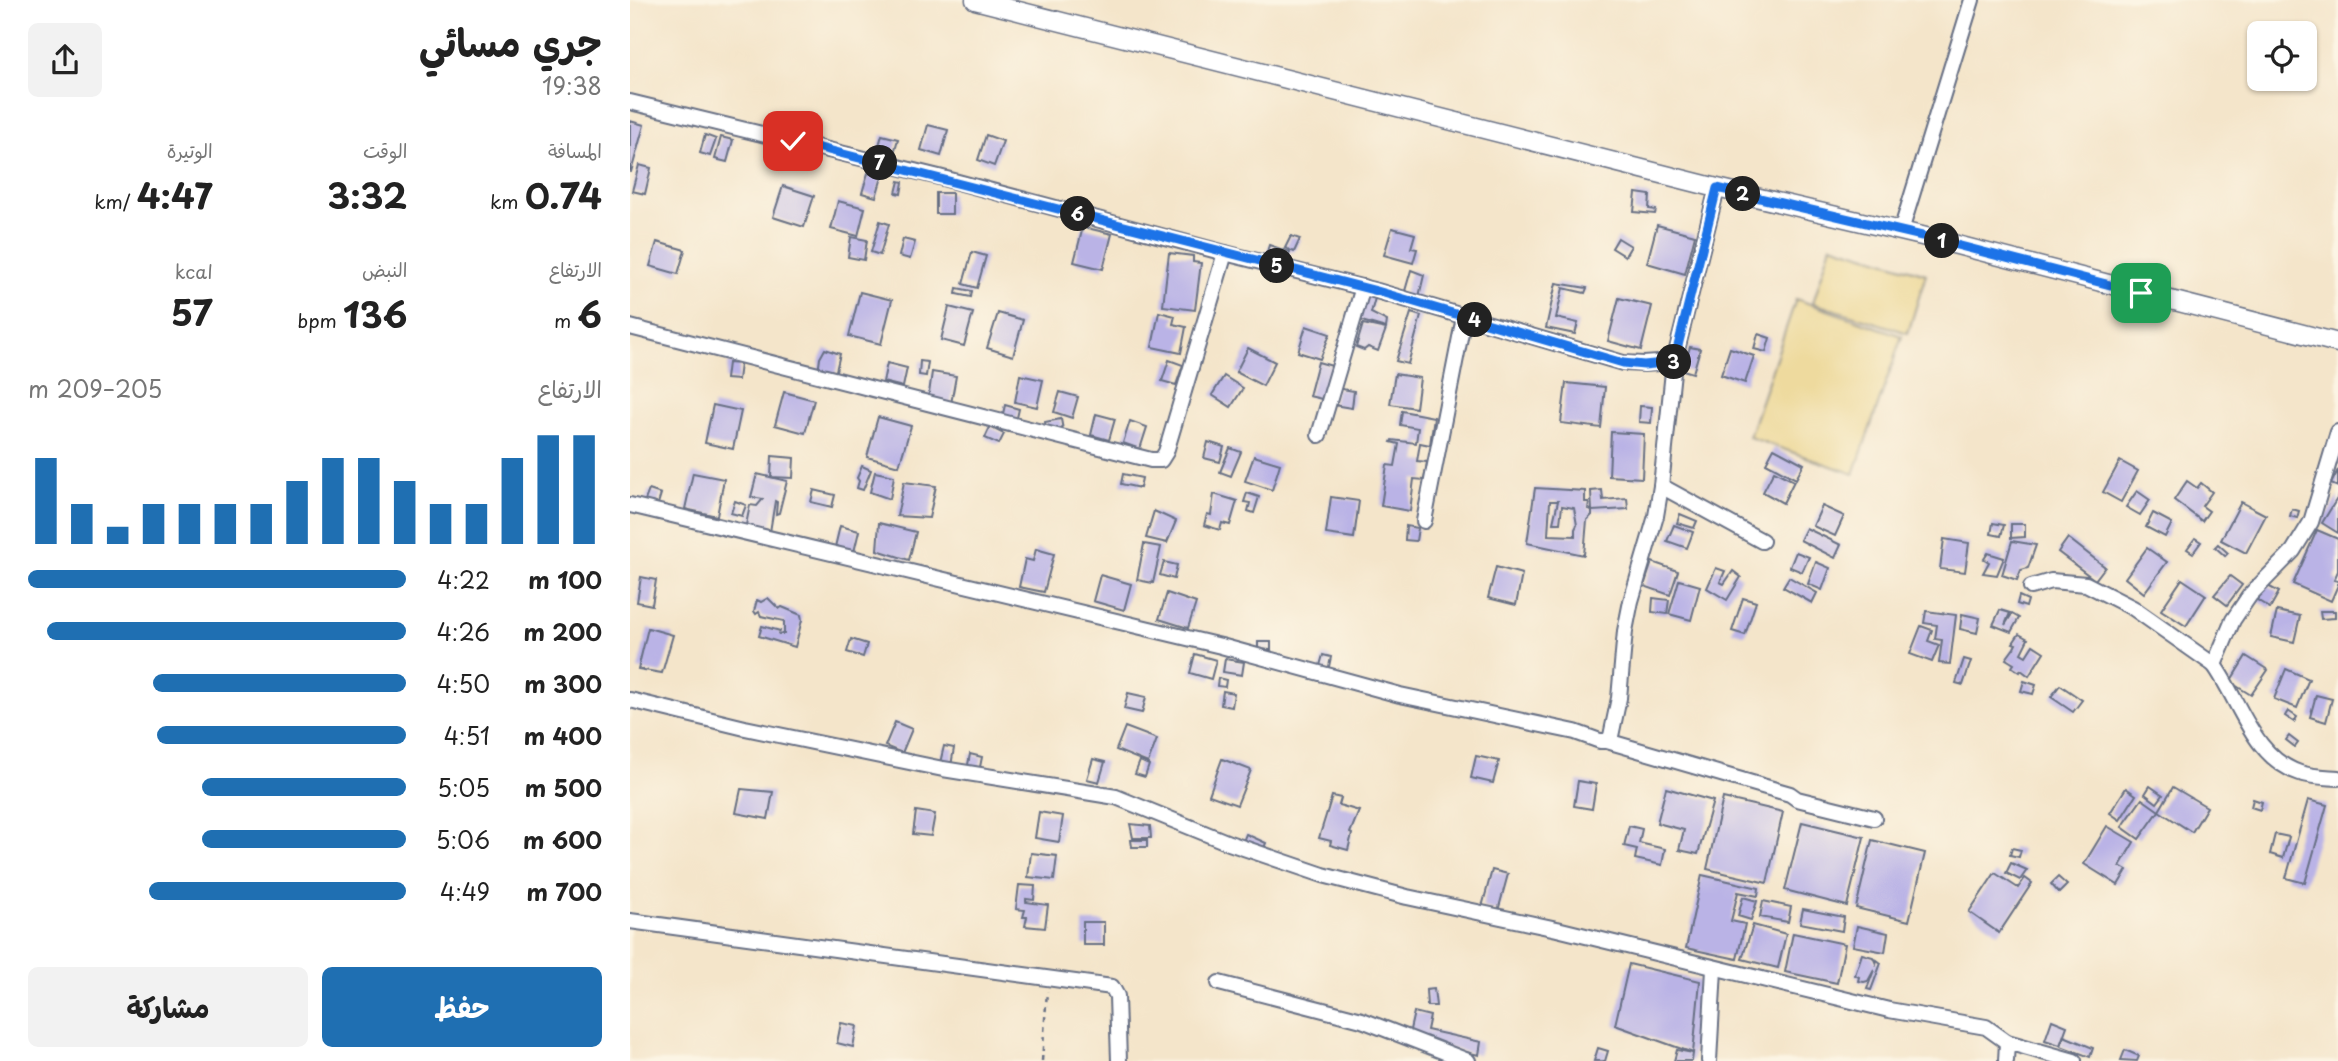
<!DOCTYPE html>
<html lang="ar">
<meta charset="utf-8">
<style>
body{margin:0;font-family:"Playpen Sans","Playpen Sans Arabic",sans-serif;background:#f2f2f2;color:#222;direction:rtl;height:100vh;display:flex;flex-direction:column;font-size:26px;white-space:nowrap}
*{box-sizing:border-box;margin:0}
p{font-size:23px;color:#767676}
.icon{flex:none;width:38px;height:38px;fill:none;stroke:currentColor;stroke-width:2;stroke-linecap:round;stroke-linejoin:round}
.map{position:relative;flex:1;overflow:hidden;direction:ltr}
.panel{display:flex;flex-direction:column;background:#fff;width:630px}
.panel>*{flex:none}
.tools{position:absolute;left:1617px;top:21px;display:grid;gap:14px}
.tools a{display:grid;place-items:center;width:70px;height:70px;border-radius:10px;background:#fff;box-shadow:0 2px 5px #0004;font-size:35px}
.pin{position:absolute;display:grid;place-items:center;width:60px;height:60px;color:#fff;margin:-30px;border-radius:14px;box-shadow:0 4px 10px #0006}
.km{position:absolute;width:35px;height:35px;margin:-18px;border-radius:50%;background:#222;color:#fff;font-size:19px;line-height:35px;text-align:center}
.round{display:grid;place-items:center;flex:none;width:74px;height:74px;border-radius:10px;background:#f2f2f2}
.overview{display:flex;align-items:center;justify-content:space-between;height:119px;padding:0 28px}
h1{font-size:38px;font-weight:700;line-height:52px}
.stats{display:grid;grid-template-columns:repeat(3,1fr);gap:10px;height:119px;padding:7px 28px}
.stats div{display:grid;align-content:center}
.stats b{font-size:35px;font-weight:700}
.stats small{font-size:19px;font-weight:400}
.stats p{font-size:19px}
.chart{height:196px;padding:14px 28px}
.chart p{display:flex;justify-content:space-between}
.chart svg{width:100%;height:126px;margin-top:7px;stroke:#1f6fb2;stroke-width:6}
.button{display:flex;gap:14px;margin-top:auto;padding:14px 28px}
.button a{flex:1;height:80px;border-radius:10px;background:#1f6fb2;color:#fff;font-size:28px;font-weight:700;line-height:80px;text-align:center}
.button a+a{background:#f2f2f2;color:#222}
ul{padding:0 28px;list-style:none;font-size:23px}
li{display:grid;grid-template-columns:112px 84px 1fr;align-items:center;height:52px}
li i{height:18px;border-radius:9px;background:#1f6fb2}
main{display:flex;flex:1;min-height:0}
.map>svg:first-child{display:block}
.sand{fill:#eeda9e;stroke:#84847e;stroke-width:2}
.building{fill:#bab3e6;fill-rule:evenodd}
.lines{fill:none;stroke-linecap:round;stroke-linejoin:round}
.minor-casing{stroke:#676f84;stroke-width:18}
.tertiary-casing{stroke:#676f84;stroke-width:21}
.path{stroke:#676f84;stroke-width:2.5;stroke-dasharray:5 5;stroke-linecap:butt}
.minor{stroke:#fff;stroke-width:14}
.tertiary{stroke:#fff;stroke-width:18}
.route-casing{stroke:#fff;stroke-width:14}
.route{stroke:#1a73e8;stroke-width:9}
</style>
<main>
<div class="map">
<svg width="1708" height="1061" viewBox="0 0 1708 1061">
<rect width="100%" height="100%" fill="#fcf5e5"/>
<filter id="ink" filterUnits="userSpaceOnUse"><feTurbulence type="fractalNoise" baseFrequency=".0143" numOctaves="2"/><feDisplacementMap in="SourceGraphic" scale="14" xChannelSelector="R" yChannelSelector="G"/><feConvolveMatrix kernelMatrix="1 2 1 2 8 2 1 2 1" color-interpolation-filters="sRGB"/></filter>
<filter id="wash" filterUnits="userSpaceOnUse"><feTurbulence type="fractalNoise" baseFrequency=".00686" numOctaves="4" result="noise"/><feDisplacementMap in="SourceGraphic" scale="28" xChannelSelector="R" yChannelSelector="G"/><feGaussianBlur stdDeviation="1.57" result="paint"/><feColorMatrix in="noise" values="0 0 0 0 0 0 0 0 0 0 0 0 0 0 0 0 0 1.4 0 .05"/><feComposite in="paint" operator="in"/></filter>
<g filter="url(#wash)">
<rect width="100%" height="100%" fill="#f4e5ca"/>
<g class="sand">
<path d="M1201,245L1296,274L1278,333L1183,303Z"/>
<path d="M1166,299L1272,336L1224,474L1119,437Z"/>
</g>
<g id="blocks">
<g class="building">
<path d="M0,121L14,125L1,172H0Z"/>
<path d="M298,125L318,130L311,156L291,150Z"/>
<path d="M75,135L86,139L80,156L70,153Z"/>
<path d="M252,135L268,139L264,153L248,149Z"/>
<path d="M356,135L373,141L364,166L348,160Z"/>
<path d="M91,137L103,140L97,162L85,159Z"/>
<path d="M9,165L21,168L15,194L2,191Z"/>
<path d="M238,173L252,177L246,197L232,193Z"/>
<path d="M269,181L273,182L271,194L266,193Z"/>
<path d="M153,186L184,196L174,227L143,217Z"/>
<rect x="306" y="193" width="16" height="21"/>
<path d="M1006,193L1020,195L1019,209L1026,210L1025,214L1004,212Z"/>
<path d="M208,201L235,208L228,236L201,229Z"/>
<path d="M250,221L259,224L250,255L241,252Z"/>
<path d="M1027,225L1065,235L1055,274L1017,263Z"/>
<path d="M453,227L482,234L473,269L444,262Z"/>
<path d="M762,228L785,234L781,248L787,249L783,263L754,255Z"/>
<path d="M661,236L670,239L664,252L655,248Z"/>
<path d="M221,237L237,240L234,260L218,257Z"/>
<path d="M988,238L1001,246L995,256L982,248Z"/>
<path d="M273,239L285,242L280,259L269,256Z"/>
<path d="M27,242L55,250L48,274L20,266Z"/>
<path d="M639,245L660,252L654,268L634,262Z"/>
<path d="M342,252L356,256L347,288L333,284Z"/>
<path d="M539,253L563,256V262L571,263L565,310L533,306Z"/>
<path d="M781,270L794,275L788,301L773,298Z"/>
<path d="M926,283L957,288L955,293L933,288L926,318L948,323L945,334L916,328Z"/>
<path d="M327,288L342,291L341,297L326,294Z"/>
<path d="M230,292L262,300L251,344L219,336Z"/>
<path d="M734,295L745,298L741,313L757,321L756,328L735,322L726,317Z"/>
<path d="M989,298L1022,306L1011,350L978,341Z"/>
<path d="M319,307L343,313L334,346L311,340Z"/>
<path d="M529,312L545,316L543,324L556,327L551,353L522,347Z"/>
<path d="M368,313L393,320L383,356L357,348Z"/>
<path d="M781,313L791,316L778,364L766,361Z"/>
<path d="M733,324L756,329L748,351L738,347L734,350L726,347Z"/>
<path d="M676,326L700,334L690,359L668,352Z"/>
<path d="M1128,334L1140,338L1136,352L1124,349Z"/>
<path d="M1060,347L1070,349L1063,373L1053,370Z"/>
<path d="M618,348L645,362L633,386L606,372Z"/>
<path d="M1100,348L1124,356L1115,383L1091,375Z"/>
<path d="M195,349L210,354L204,379L188,373L190,358Z"/>
<path d="M539,360L553,365L546,385L532,381Z"/>
<path d="M290,361L298,362L296,376L289,375Z"/>
<path d="M688,362L702,366L692,399L679,396Z"/>
<path d="M98,363L110,364L108,380L96,379Z"/>
<path d="M257,363L277,368L273,387L253,382Z"/>
<path d="M302,372L326,376L321,404L298,401Z"/>
<path d="M765,374L790,378L786,408L760,404Z"/>
<path d="M390,375L413,380L407,407L385,402Z"/>
<path d="M594,376L613,388L601,407L582,395Z"/>
<path d="M936,383L975,387L971,428L931,423Z"/>
<path d="M706,388L724,391L722,408L703,405Z"/>
<path d="M154,392L184,400L175,433L145,425Z"/>
<path d="M430,392L448,397L442,418L424,412Z"/>
<path d="M83,405L111,411L103,449L75,443Z"/>
<path d="M375,405L389,409L386,422L372,418Z"/>
<path d="M1010,406L1022,407L1021,423L1009,422Z"/>
<path d="M772,411L804,417L800,445L790,443L787,461L797,462L794,480L784,479L780,511L751,506L757,465L765,466L769,444L761,442L762,440L786,443L788,428L770,425Z"/>
<path d="M466,414L485,419L479,440L461,435Z"/>
<path d="M248,417L281,426L269,466L237,457Z"/>
<path d="M431,419L433,430L417,433L415,422Z"/>
<path d="M500,421L517,427L510,449L493,443Z"/>
<path d="M360,427L374,434L369,444L355,438Z"/>
<path d="M981,432L1014,434L1012,478L979,476Z"/>
<path d="M578,442L594,447L590,462L574,458Z"/>
<path d="M600,448L611,452L601,476L590,472Z"/>
<path d="M1144,448L1174,464L1166,479L1136,463Z"/>
<path d="M142,456L164,458L163,478L141,477Z"/>
<path d="M624,456L650,464L642,490L615,481Z"/>
<path d="M1490,461L1508,471L1491,502L1473,492Z"/>
<path d="M232,466L241,470L233,490L227,488L229,481L227,478Z"/>
<path d="M1708,470V487L1701,484Z"/>
<path d="M1144,471L1164,481L1153,503L1133,492Z"/>
<path d="M245,472L264,476L260,499L240,492Z"/>
<path d="M63,473L94,479L87,516L55,509Z"/>
<path d="M127,474L157,481L149,513L146,514L147,502L145,501L140,532L116,525L120,505L127,506L133,499L121,497Z"/>
<path d="M493,474L512,478L510,488L491,484Z"/>
<path d="M1557,481L1567,488L1571,483L1582,492L1572,506L1579,511L1572,521L1544,500Z"/>
<path d="M274,482L306,486L299,518L267,516Z"/>
<path d="M905,488L955,491V502H959L958,509L962,510V515L957,520L954,555L897,543ZM920,501H928L923,523H930L932,506L944,508L947,525L945,529V536L918,535Z"/>
<path d="M19,490L31,494L27,507L14,503Z"/>
<path d="M184,490L205,495L202,507L181,502Z"/>
<path d="M972,490L973,500L997,498L998,509L962,511L961,491Z"/>
<path d="M1507,491L1520,500L1510,515L1496,507Z"/>
<path d="M617,493L629,497L624,513L618,511L620,503L614,502Z"/>
<path d="M584,494L607,501L600,525L592,523L590,530L574,525L577,514L581,515Z"/>
<path d="M701,497L729,501L724,538L696,534Z"/>
<path d="M1708,497V533L1692,523Z"/>
<path d="M105,501L116,505L112,516L101,513Z"/>
<path d="M1611,502L1636,515L1616,553L1591,540Z"/>
<path d="M1192,506L1214,516L1205,536L1183,526Z"/>
<path d="M1662,509L1669,511L1667,518L1660,516Z"/>
<path d="M524,511L546,521L537,543L516,538Z"/>
<path d="M1523,513L1542,523L1535,537L1516,527Z"/>
<path d="M1050,514L1067,521L1064,528L1047,523Z"/>
<path d="M249,523L286,532L279,560L247,550Z"/>
<path d="M1363,523L1374,525L1371,536L1361,534Z"/>
<path d="M1381,524H1395V537L1381,538Z"/>
<path d="M1044,525L1063,532L1057,548L1037,541Z"/>
<path d="M210,526L229,531L224,552L205,547Z"/>
<path d="M776,526L788,528L786,541L775,540Z"/>
<path d="M1176,528L1211,545L1205,558L1170,540Z"/>
<path d="M1687,530L1708,539V571L1704,580L1708,581V585L1701,601L1663,584Z"/>
<path d="M1438,538L1475,567L1465,580L1428,552Z"/>
<path d="M1565,538L1571,542L1563,553L1557,549Z"/>
<path d="M1314,539L1339,543L1335,572L1310,569Z"/>
<path d="M1382,541L1406,545L1398,568L1391,570L1387,580L1372,575Z"/>
<path d="M514,544L531,547L523,583L507,580Z"/>
<path d="M1588,544L1598,553L1595,556L1585,547Z"/>
<path d="M1517,548L1537,562L1514,593L1495,578Z"/>
<path d="M406,549L424,554L414,592L389,587L395,559L403,561Z"/>
<path d="M1166,552L1179,557L1172,572L1160,567Z"/>
<path d="M1358,553L1374,558L1367,575L1353,573L1359,562L1354,559Z"/>
<path d="M534,562L547,565L544,579L530,575Z"/>
<path d="M1022,562L1048,571L1040,595L1014,586Z"/>
<path d="M1186,562L1200,568L1192,590L1178,584Z"/>
<path d="M866,567L892,574L886,605L858,598Z"/>
<path d="M1086,568L1095,571L1090,582L1094,584L1103,571L1111,577L1097,600L1077,588Z"/>
<path d="M470,575L501,584L494,610L463,601Z"/>
<path d="M1600,576L1612,585L1597,605L1584,595Z"/>
<path d="M11,577L26,580L22,605L7,602Z"/>
<path d="M1159,577L1187,593L1182,603L1153,587Z"/>
<path d="M1552,579L1576,595L1556,626L1531,610Z"/>
<path d="M1049,580L1070,586L1061,620L1039,614Z"/>
<path d="M1636,585L1649,592L1640,608L1627,600Z"/>
<path d="M537,593L566,603L558,628L529,619Z"/>
<path d="M1389,596L1398,600L1396,607L1387,604Z"/>
<path d="M138,598L149,609L152,607L171,615L172,620L165,647L129,636L132,626L150,631L149,634H154V621L131,616L129,612L126,614L124,611L127,600L131,602Z"/>
<path d="M1023,598L1039,600L1037,614L1022,612Z"/>
<path d="M1113,598L1126,602L1115,635L1102,631Z"/>
<path d="M1370,610L1380,613L1375,625L1382,614L1389,618L1381,632L1363,625Z"/>
<path d="M1296,611L1326,615L1320,664L1309,663L1312,640L1305,639L1307,625L1294,623Z"/>
<path d="M1647,611L1670,616L1664,642L1641,637Z"/>
<path d="M1690,611H1705V618L1691,619Z"/>
<path d="M1332,614L1350,618L1347,633L1330,629Z"/>
<path d="M1291,626L1302,630L1298,641L1309,645L1302,662L1280,654Z"/>
<path d="M18,628L43,635L32,673L8,669Z"/>
<path d="M1389,634L1398,639L1391,653L1396,656L1403,645L1414,652L1399,676L1391,670L1390,672L1382,667L1384,664L1376,659L1384,648L1386,644L1383,643Z"/>
<path d="M221,639L237,644L233,657L217,652Z"/>
<path d="M628,642H641V650L628,649Z"/>
<path d="M565,654L586,660L581,679L560,673Z"/>
<path d="M693,655L701,657L698,671L689,669Z"/>
<path d="M1616,656L1638,670L1621,695L1600,682Z"/>
<path d="M595,659L614,662L612,675L593,672Z"/>
<path d="M1334,659L1341,661L1333,685L1326,683Z"/>
<path d="M1656,669L1679,679L1667,708L1644,699Z"/>
<path d="M588,678L596,680L595,687L587,686Z"/>
<path d="M1394,681L1406,685L1403,694L1391,691Z"/>
<path d="M1430,685L1452,700L1443,712L1421,697Z"/>
<path d="M593,691L604,693L602,707L591,705Z"/>
<path d="M498,693L516,697L512,713L494,709Z"/>
<path d="M1686,695L1702,699L1696,722L1680,717Z"/>
<path d="M1658,711L1667,717L1664,722L1655,716Z"/>
<path d="M265,722L282,729L272,753L255,746Z"/>
<path d="M495,727L527,739L518,763L486,750Z"/>
<path d="M1659,736L1668,743L1665,747L1656,740Z"/>
<path d="M314,746L324,748L321,766L310,763Z"/>
<path d="M340,754L352,757L349,772L337,770Z"/>
<path d="M846,756L869,761L863,783L841,778Z"/>
<path d="M463,759L475,762L469,782L457,779Z"/>
<path d="M592,759L621,770L607,805L579,795Z"/>
<path d="M510,761L519,765L515,777L505,774Z"/>
<path d="M948,781L966,784L962,809L944,806Z"/>
<path d="M1520,786L1533,795L1527,803L1515,794Z"/>
<path d="M1543,787L1577,807L1562,832L1529,811Z"/>
<path d="M1036,788L1083,801L1068,854L1049,850L1054,830L1027,823Z"/>
<path d="M1496,788L1506,795L1490,820L1480,813Z"/>
<path d="M111,789L143,792L138,819L106,813Z"/>
<path d="M702,796L711,798L709,805L729,811L720,833L722,834L718,850L700,845L701,841L689,838Z"/>
<path d="M1093,798L1153,812L1137,883L1077,869Z"/>
<path d="M1512,799L1529,811L1509,839L1492,827Z"/>
<path d="M1623,799L1632,802L1630,810L1621,807Z"/>
<path d="M1678,800L1697,805L1675,883L1656,878Z"/>
<path d="M286,811L305,814L301,836L283,834Z"/>
<path d="M409,812L433,816L429,842L405,838Z"/>
<path d="M1172,822L1234,837L1217,906L1155,890Z"/>
<path d="M500,824L520,826L521,838H503Z"/>
<path d="M999,826L1012,829L1009,843L1035,849L1032,865L1005,859L1007,849L994,846Z"/>
<path d="M1477,826L1504,842L1490,866L1497,870L1488,885L1454,864Z"/>
<path d="M616,834L636,843L632,853L612,844Z"/>
<path d="M1645,834L1659,837L1653,858L1640,854Z"/>
<path d="M501,840H517V847H502Z"/>
<path d="M1242,840L1295,853L1279,921L1226,908Z"/>
<path d="M1382,848L1391,850L1389,857L1380,855Z"/>
<path d="M401,853L427,856L424,880L398,877Z"/>
<path d="M1381,863L1397,870L1390,880L1376,873Z"/>
<path d="M862,870L878,874L868,911L852,907Z"/>
<path d="M1365,873L1388,888L1395,878L1402,883L1369,933L1339,912Z"/>
<path d="M1072,875L1129,888L1128,896L1108,892L1101,921L1115,924L1107,959L1056,948Z"/>
<path d="M1428,877L1437,885L1429,893L1421,884Z"/>
<path d="M389,885L405,886L404,900L396,899V902L418,905L415,928L395,926L397,917H393L395,910L386,909Z"/>
<path d="M1113,897L1127,901L1121,920L1108,916Z"/>
<path d="M1133,901L1161,907L1158,922L1130,917Z"/>
<path d="M1173,909L1214,917L1212,931L1170,923Z"/>
<rect x="453" y="922" width="21" height="23"/>
<path d="M1123,925L1156,934L1148,968L1112,959Z"/>
<path d="M1227,926L1258,933L1255,952L1223,946Z"/>
<path d="M1163,933L1215,944L1207,983L1155,972Z"/>
<path d="M1232,954L1243,957L1246,964L1247,960L1251,963L1241,990L1237,989L1244,970L1238,981L1234,982L1228,981L1229,977L1225,975Z"/>
<path d="M999,964L1070,981L1063,1053L985,1025Z"/>
<path d="M804,989L806,1006H797L796,990Z"/>
<path d="M784,1012L800,1016L797,1030L851,1042L849,1055L778,1039Z"/>
<path d="M1422,1020L1437,1026L1430,1045L1415,1040Z"/>
<path d="M211,1023L227,1026L223,1047L207,1043Z"/>
<path d="M1434,1036L1463,1048L1460,1057L1431,1046Z"/>
<path d="M968,1048L978,1051L975,1061H964Z"/>
<path d="M1047,1050L1063,1053L1062,1061H1044Z"/>
<path d="M1495,1050L1509,1056L1507,1061L1491,1060Z"/>
</g>
</g>
</g>
<g filter="url(#ink)">
<use href="#blocks" fill-opacity="0" stroke="#676f84" stroke-width="2"/>
<g class="lines">
<defs>
<g id="minor">
<path d="M0,102L309,177L595,253L747,291L993,363L1014,364L1044,362"/>
<path d="M1087,188L1044,362L1031,486L1132,541"/>
<path d="M1271,231L1342,0"/>
<path d="M0,327L521,460H531L536,452L595,253"/>
<path d="M689,435L733,287"/>
<path d="M0,505L591,646L770,695L945,732L970,741H977L981,736L989,698L995,631L1001,601L1026,516L1031,486"/>
<path d="M794,521L834,317"/>
<path d="M1401,587L1421,581L1456,584L1503,608L1584,665L1603,620L1620,595L1663,551L1681,522L1708,432"/>
<path d="M1584,665C1610,701 1623,758 1670,773C1682,777 1696,777 1708,778"/>
<path d="M0,700L115,728L313,769L486,797L599,843L693,875L777,897L927,929L1259,1010L1356,1027L1377,1042L1444,1061"/>
<path d="M977,741L1160,794L1167,799L1244,818"/>
<path d="M0,921L482,987L487,996L489,1061"/>
<path d="M589,983L732,1020L838,1061"/>
<path d="M1079,1061L1084,969"/>
<path d="M1376,1061L1377,1042"/>
</g>
<path id="tertiary" d="M345,0L1087,188L1292,236L1708,343"/>
</defs>
<use href="#minor" class="minor-casing"/>
<use href="#tertiary" class="tertiary-casing"/>
<path class="path" d="M412,1061L417,991"/>
<use href="#minor" class="minor"/>
<use href="#tertiary" class="tertiary"/>
</g>
</g>
<g class="lines" filter="url(#ink)">
<defs>
<path id="route" d="M163,141L747,291L993,363L1014,365L1044,362L1087,188L1292,236L1511,293"/>
</defs>
<use href="#route" class="route-casing"/>
<use href="#route" class="route"/>
</g>
</svg>
<div class="tools">
<a><svg class="icon" aria-label="locate" viewBox="0 0 24 24"><circle cx="12" cy="12" r="6"/><path d="M12 2v4M12 18v4M2 12h4M18 12h4"/></svg></a>
</div>
<div class="pin" style="left:1511px;top:293px;background:#1e9e55"><svg class="icon" aria-label="arrive" viewBox="0 0 24 24"><path d="M6 21V4h12l-3 4 3 4H6"/></svg></div>
<div class="pin" style="left:163px;top:141px;background:#d93025"><svg class="icon" aria-label="check" viewBox="0 0 24 24"><path d="M5 12l5 5 9-10"/></svg></div>
<b class="km" style="left:1312px;top:241px">1</b>
<b class="km" style="left:1113px;top:194px">2</b>
<b class="km" style="left:1044px;top:362px">3</b>
<b class="km" style="left:845px;top:320px">4</b>
<b class="km" style="left:647px;top:266px">5</b>
<b class="km" style="left:448px;top:214px">6</b>
<b class="km" style="left:250px;top:163px">7</b>
</div>
<section class="panel">
<div class="overview"><div><h1>جري مسائي</h1><p>19:38</p></div><a class="round"><svg class="icon" aria-label="share" viewBox="0 0 24 24"><path d="M12 15V3M7 8l5-5 5 5M5 13v7h14v-7"/></svg></a></div>
<div class="stats">
<div><p>المسافة</p><b>0.74<small> km</small></b></div>
<div><p>الوقت</p><b>3:32</b></div>
<div><p>الوتيرة</p><b>4:47<small> /km</small></b></div>
</div>
<div class="stats">
<div><p>الارتفاع</p><b>6<small> m</small></b></div>
<div><p>النبض</p><b>136<small> bpm</small></b></div>
<div><p>kcal</p><b>57</b></div>
</div>
<div class="chart"><p><span>الارتفاع</span>205–209 m</p>
<svg viewBox="0 0 160 44" preserveAspectRatio="none"><path d="M5 44V14M15 44V30M25 44V38M35 44V30M45 44V30M55 44V30M65 44V30M75 44V22M85 44V14M95 44V14M105 44V22M115 44V30M125 44V30M135 44V14M145 44V6M155 44V6"/></svg>
</div>
<ul>
<li><b>100 m</b>4:22<i style="width:100%"></i></li>
<li><b>200 m</b>4:26<i style="width:95%"></i></li>
<li><b>300 m</b>4:50<i style="width:67%"></i></li>
<li><b>400 m</b>4:51<i style="width:66%"></i></li>
<li><b>500 m</b>5:05<i style="width:54%"></i></li>
<li><b>600 m</b>5:06<i style="width:54%"></i></li>
<li><b>700 m</b>4:49<i style="width:68%"></i></li>
</ul>
<div class="button"><a>حفظ</a><a>مشاركة</a></div>
</section>
</main>
